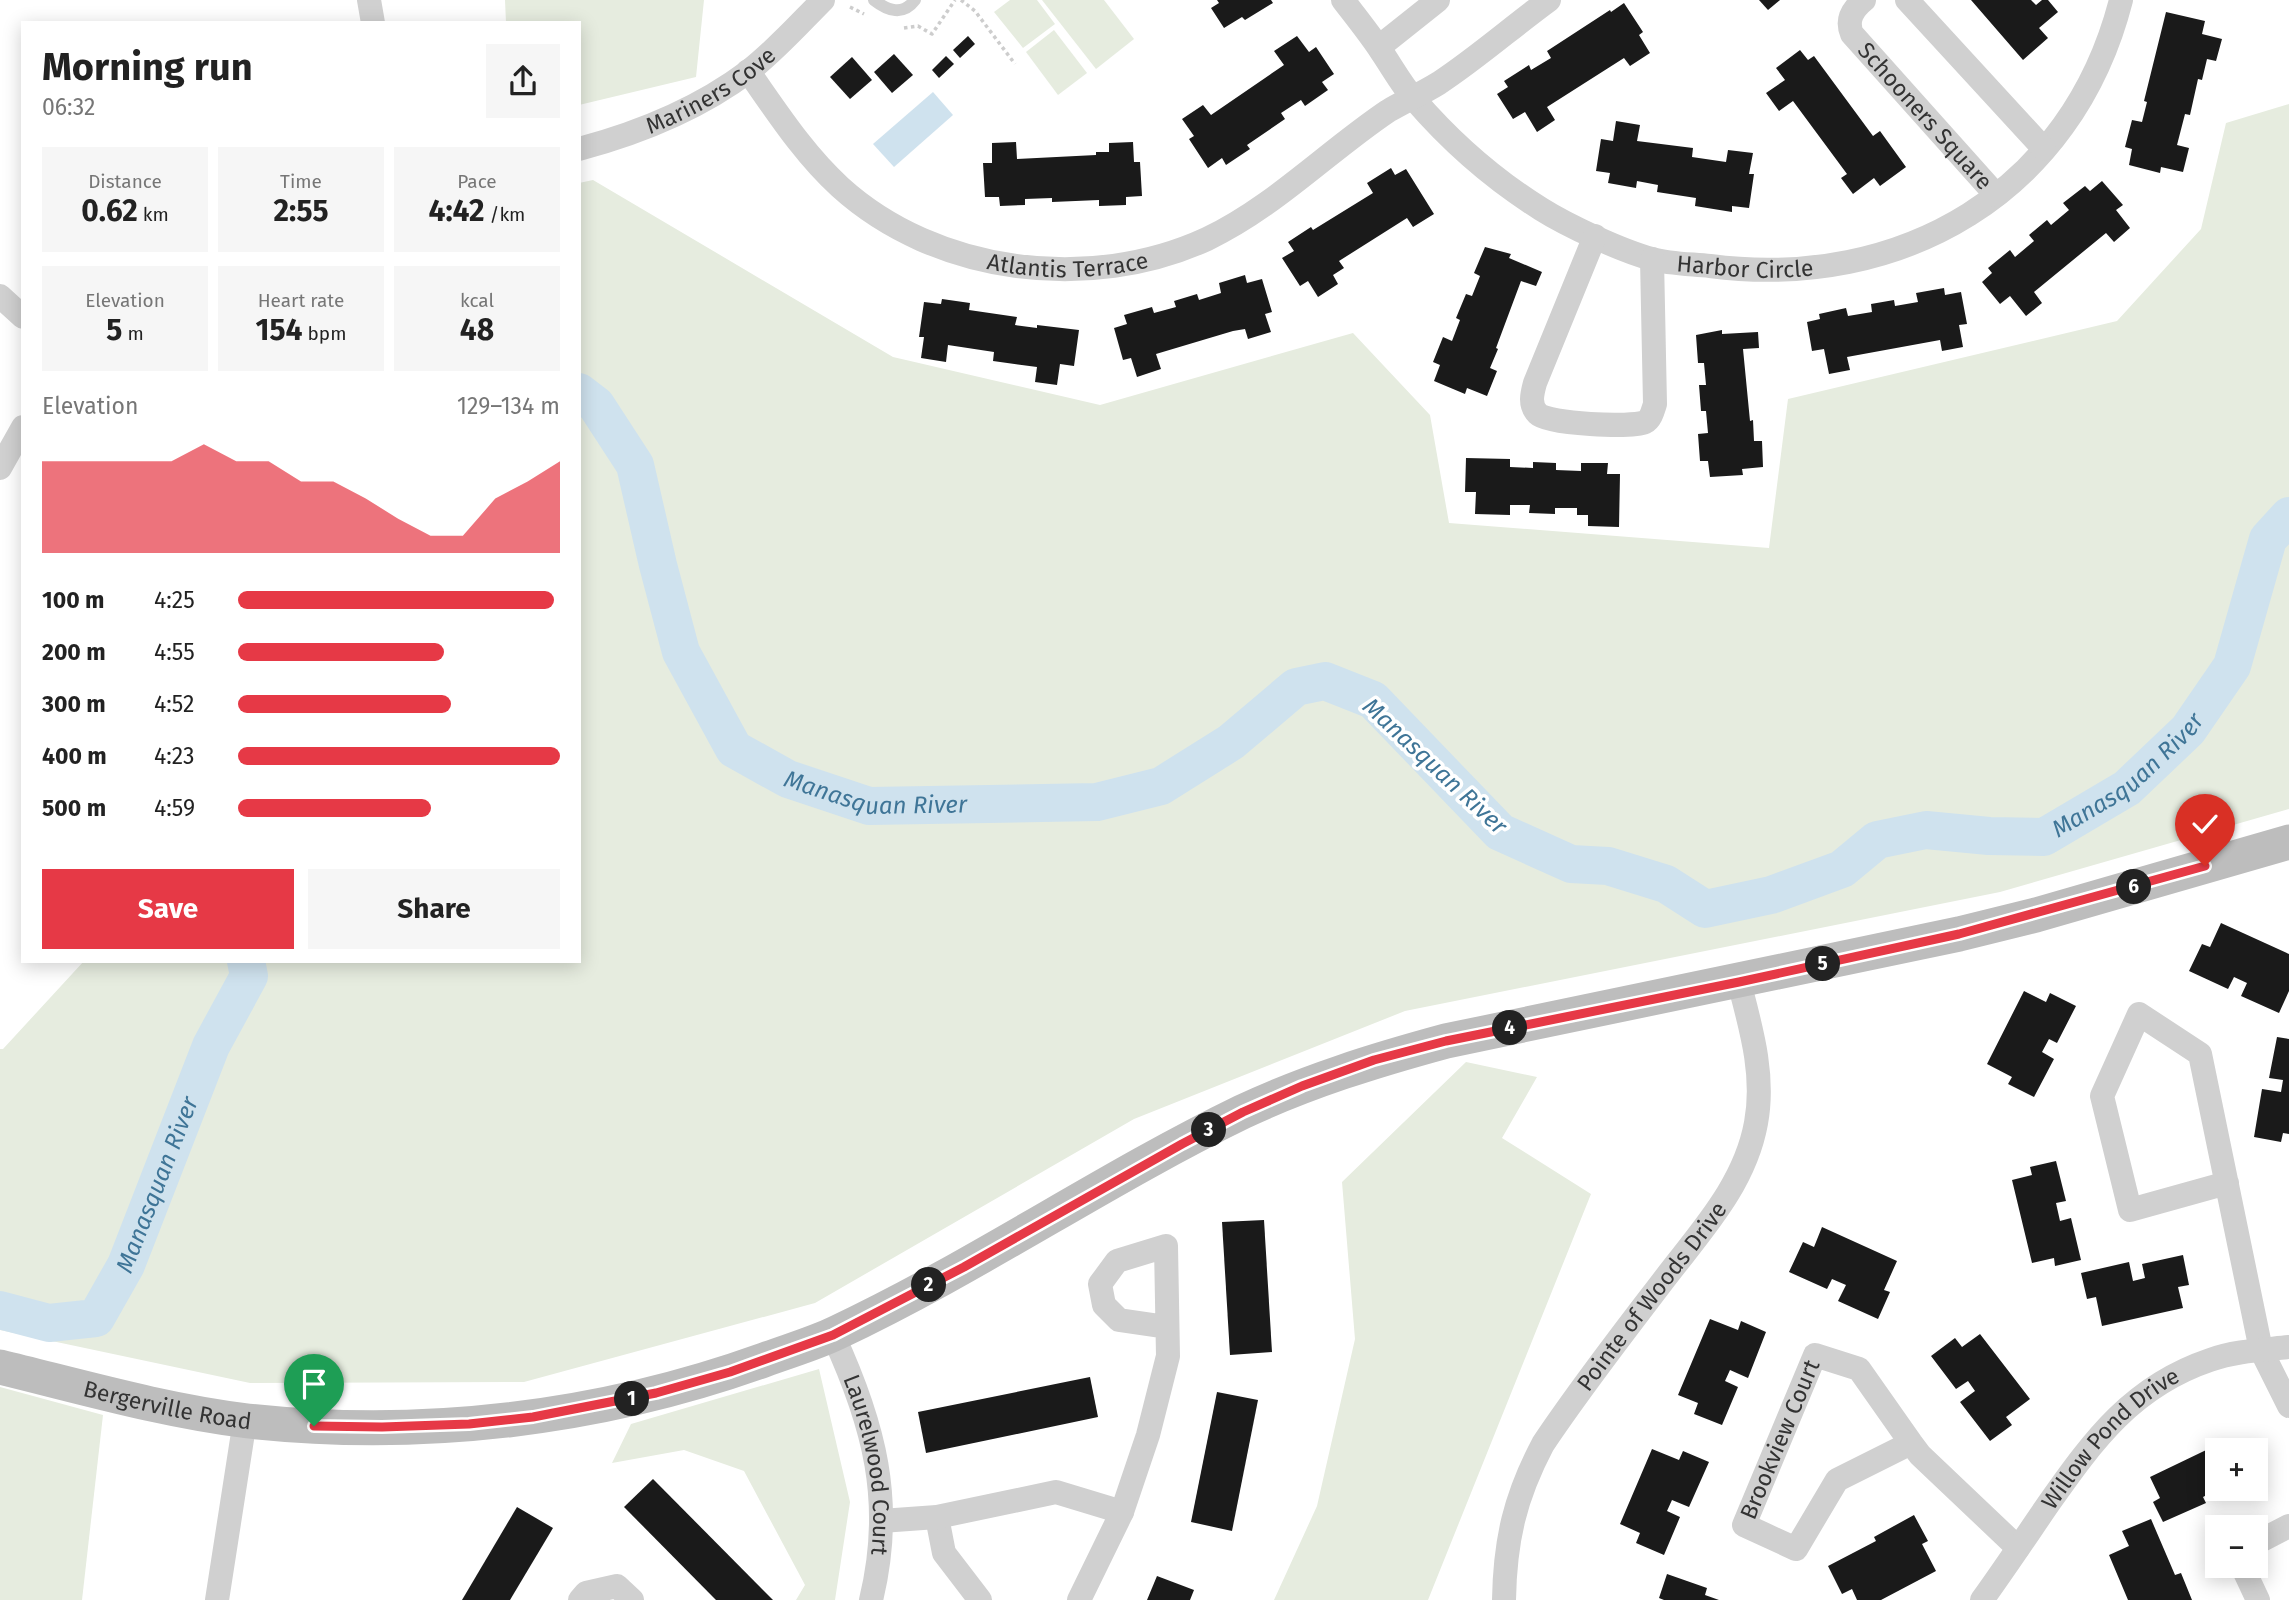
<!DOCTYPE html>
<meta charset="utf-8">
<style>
body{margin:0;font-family:"Fira Sans",sans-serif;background:#f6f6f6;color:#222;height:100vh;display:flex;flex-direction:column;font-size:26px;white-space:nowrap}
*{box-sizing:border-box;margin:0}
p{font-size:23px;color:#767676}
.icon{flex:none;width:38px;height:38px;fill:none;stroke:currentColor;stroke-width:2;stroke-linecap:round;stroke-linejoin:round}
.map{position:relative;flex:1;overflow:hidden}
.drawer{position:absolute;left:21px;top:21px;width:560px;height:942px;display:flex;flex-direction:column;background:#fff;border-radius:0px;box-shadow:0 4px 18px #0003}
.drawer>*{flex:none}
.buttons{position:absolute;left:2205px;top:1438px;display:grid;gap:14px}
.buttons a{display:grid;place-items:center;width:63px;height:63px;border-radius:0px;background:#fff;box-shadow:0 4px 18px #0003;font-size:35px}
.pin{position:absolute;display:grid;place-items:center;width:60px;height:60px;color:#fff;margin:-72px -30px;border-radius:50% 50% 50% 0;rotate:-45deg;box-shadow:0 0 7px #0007}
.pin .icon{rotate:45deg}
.km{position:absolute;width:35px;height:35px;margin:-18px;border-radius:50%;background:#222;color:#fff;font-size:19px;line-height:35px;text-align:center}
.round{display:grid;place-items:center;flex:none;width:74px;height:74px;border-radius:0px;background:#f6f6f6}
.overview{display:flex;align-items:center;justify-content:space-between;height:119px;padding:0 21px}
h1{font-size:38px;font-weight:700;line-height:52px}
.figures{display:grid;grid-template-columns:repeat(3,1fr);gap:10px;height:119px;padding:7px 21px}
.figures div{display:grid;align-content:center;border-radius:0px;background:#f6f6f6;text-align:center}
.figures b{font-size:30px;font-weight:700}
.figures small{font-size:19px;font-weight:400}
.figures p{font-size:19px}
.chart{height:196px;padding:14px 21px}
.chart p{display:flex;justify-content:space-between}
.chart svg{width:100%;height:126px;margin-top:7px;fill:#e63946;opacity:.7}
.action{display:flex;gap:14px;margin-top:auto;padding:14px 21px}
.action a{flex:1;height:80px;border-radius:0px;background:#e63946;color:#fff;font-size:28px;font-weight:700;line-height:80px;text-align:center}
.action a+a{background:#f6f6f6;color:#222}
ul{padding:0 21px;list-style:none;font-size:23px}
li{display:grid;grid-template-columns:112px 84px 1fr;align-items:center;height:52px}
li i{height:18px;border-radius:9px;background:#e63946}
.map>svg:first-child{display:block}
.green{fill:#e6ecdf}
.water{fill:#cfe2ee}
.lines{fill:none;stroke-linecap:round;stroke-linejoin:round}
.river{stroke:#cfe2ee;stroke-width:38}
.building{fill:#1a1a1a}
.path{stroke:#cdcdcd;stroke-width:3.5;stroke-dasharray:3.5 3.5;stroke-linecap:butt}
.lane{stroke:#d0d0d0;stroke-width:12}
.street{stroke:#d0d0d0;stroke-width:24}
.secondary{stroke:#bdbdbd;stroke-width:35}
.route-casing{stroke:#fff;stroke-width:14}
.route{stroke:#e63946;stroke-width:9}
.labels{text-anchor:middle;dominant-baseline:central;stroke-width:7;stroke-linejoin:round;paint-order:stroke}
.street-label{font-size:23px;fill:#333;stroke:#fff}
.water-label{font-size:24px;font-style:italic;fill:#3f7597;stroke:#fff}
</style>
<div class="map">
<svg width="2289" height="1600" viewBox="0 0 2289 1600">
<rect width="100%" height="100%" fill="#fff"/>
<g class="green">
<path d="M505,0H704L696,77L579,105V23H506Z"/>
<path d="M1010,0H1037L1055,24L1023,48L994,12Z"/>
<path d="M1042,0H1104L1134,39L1096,69Z"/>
<path d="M1054,30L1087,73L1058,95L1026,52Z"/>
<path d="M2289,104V809L2000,892L1405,1011L1134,1119L815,1303L524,1382L250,1383L0,1330V1049H3L84,961H579V183L593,180L893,357L1100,405L1353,333L1430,415L1449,523L1769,548L1788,399L2117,321L2201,229L2226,123Z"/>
<path d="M1466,1062L1537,1077L1502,1138L1591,1194L1428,1600H1274L1317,1506L1355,1339L1342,1182Z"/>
<path d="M819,1369L850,1502L835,1600H796L805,1585L744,1471L684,1450L612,1463L631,1424Z"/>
<path d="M0,1387L103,1415L82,1600H0Z"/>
</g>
<path class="water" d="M933,92L953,115L894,167L873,144Z"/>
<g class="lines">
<g class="river">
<path id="s1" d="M579,392L596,405L635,465L658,565L681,652L734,749L788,779L869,806L1097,802L1161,786L1231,742L1296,687L1325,681L1373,700L1500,832L1571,864L1608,866L1666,884L1705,909L1771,895L1842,869L1877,840L1926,830L1989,836L2044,837L2127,788L2188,730L2232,666L2268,539L2289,516"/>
<path id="s2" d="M0,1310L49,1323L96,1318L126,1265L211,1046L249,976L246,961"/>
</g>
</g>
<g class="building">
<path d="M1217,0H1271L1273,3L1245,20L1242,17L1224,28L1211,8L1219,3Z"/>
<path d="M1759,0H1780L1768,10Z"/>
<path d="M1971,0H2031L2036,5L2042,0H2048L2058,12L2039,28L2048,38L2023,60Z"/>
<path d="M1624,3L1643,32L1639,35L1650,53L1630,66L1624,58L1547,107L1555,120L1537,132L1525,112L1513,119L1497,94L1508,87L1504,81L1529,65L1531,70L1551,58L1547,51L1610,10L1611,12Z"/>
<path d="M2166,12L2205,21L2202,34L2222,39L2216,61L2207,59L2202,80L2198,79L2190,115L2185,114L2177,145L2189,148L2183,172L2161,167L2160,173L2129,165L2132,149L2125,147L2132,120L2142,122L2147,102L2144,101Z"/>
<path d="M968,36L975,44L960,58L953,50Z"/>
<path d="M1297,36L1309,52L1316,47L1334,74L1322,82L1328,90L1305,106L1301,100L1281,113L1285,119L1247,145L1250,149L1226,165L1222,158L1208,168L1189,139L1194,136L1182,119L1203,105L1211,115L1284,65L1274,51Z"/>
<path d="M1800,50L1808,60L1814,56L1873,136L1880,131L1906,167L1880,186L1874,178L1853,194L1841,178L1847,174L1793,101L1779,111L1766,93L1785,80L1776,68Z"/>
<path d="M894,54L913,75L892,93L874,72Z"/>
<path d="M946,56L954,64L939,78L932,70Z"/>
<path d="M852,57L872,80L850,99L830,77Z"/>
<path d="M1616,121L1640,125L1637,141L1693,148L1692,157L1726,162L1728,150L1753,153L1749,174H1754L1749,208L1732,206V212L1695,206L1696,198L1657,192L1658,185L1637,181L1636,188L1608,183L1610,173L1596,171L1601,139L1613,141Z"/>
<path d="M1016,142L1017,159L1096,155V152H1109V143L1133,142L1134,162H1140L1142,196L1126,197V205L1099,206V200L1052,202V198L1025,199V205L1000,206L999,197H985L983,163H992V143Z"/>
<path d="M1391,168L1395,175L1406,169L1434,214L1413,227L1407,218L1339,261L1344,268L1333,275L1338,284L1318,297L1308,281L1300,286L1282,258L1294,251L1288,242L1311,227L1313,230L1373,193L1367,183Z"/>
<path d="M2102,181L2123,205L2116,210L2130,228L2114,242L2106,233L2034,292L2042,303L2026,316L2010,296L2000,304L1982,282L1992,273L1988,268L2010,250L2015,257L2034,241L2029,235L2047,220L2051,225L2069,210L2063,203L2085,186L2090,191Z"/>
<path d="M1485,247L1511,254L1509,258L1542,272L1536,286L1521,281L1496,348L1498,349L1490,368L1497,371L1487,396L1467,388L1465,394L1434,381L1440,365L1433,362L1443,337L1452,341L1460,320L1456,318L1466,294L1472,296L1480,276L1474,273Z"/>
<path d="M1245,275L1247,283L1262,279L1272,312L1265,314L1271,332L1248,339L1245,329L1233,331L1156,354L1161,369L1137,377L1131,358L1123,360L1114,328L1127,324L1124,315L1152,307L1154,313L1176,307L1174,301L1197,294L1199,300L1221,293L1219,283Z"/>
<path d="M1944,288L1945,295L1961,292L1967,324L1959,325L1963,347L1942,351L1940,340L1847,357L1850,370L1829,374L1824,349L1812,351L1807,322L1820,319L1819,314L1846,308L1848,316L1872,312L1871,304L1894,300L1895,306L1918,302L1916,293Z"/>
<path d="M942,299L970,303L969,310L1017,317L1015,325L1037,328V325L1079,330L1074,366L1060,364L1057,385L1035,382L1037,367L993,361L994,352L948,345L946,362L921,358L924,337H919L924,302L941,304Z"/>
<path d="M1722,330V334L1758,332L1759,348L1743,349L1750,421L1753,420L1754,441H1762L1763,467L1742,469L1743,475L1710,477L1708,461H1700L1698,434L1708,433L1706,411H1701L1699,385H1706L1704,363H1698L1696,335Z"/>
<path d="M1466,458L1510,459V467L1533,468V462L1556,463V470L1581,471V463H1608L1607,474H1620L1619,527L1588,526V515H1577V508H1555V514L1529,513L1530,505H1510V515L1475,514L1476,492H1465Z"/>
<path d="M2221,923L2289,954V991L2279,1013L2241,996L2247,983L2234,977L2228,989L2189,971L2202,944L2210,947Z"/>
<path d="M2024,991L2046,1002L2050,993L2076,1006L2057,1043L2049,1039L2042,1052L2054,1059L2034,1097L2008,1084L2012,1077L1987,1064Z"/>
<path d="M2277,1037L2289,1039V1134L2283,1133L2281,1142L2254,1137L2262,1089L2281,1092L2283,1080L2269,1078Z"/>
<path d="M2056,1161L2066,1201L2056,1203L2060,1221L2071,1218L2081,1260L2055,1266L2054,1258L2032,1263L2012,1180L2032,1175L2030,1167Z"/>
<path d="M1264,1220L1272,1352L1230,1355L1222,1222Z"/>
<path d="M1822,1227L1897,1261L1884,1290L1890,1292L1878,1319L1838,1301L1846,1285L1832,1279L1827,1289L1789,1272L1803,1242L1814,1247Z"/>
<path d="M2183,1255L2189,1285L2178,1287L2183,1308L2102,1326L2096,1297L2087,1299L2081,1273L2129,1262L2133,1281L2145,1278L2142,1264Z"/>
<path d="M1710,1319L1738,1330L1741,1321L1766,1332L1748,1378L1730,1370L1725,1381L1738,1387L1722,1425L1694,1414L1698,1403L1678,1395Z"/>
<path d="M1980,1334L2030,1399L2006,1417L2012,1425L1990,1441L1960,1402L1975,1391L1968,1381L1956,1389L1931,1356L1955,1338L1962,1347Z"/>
<path d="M1090,1377L1098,1417L926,1453L918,1412Z"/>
<path d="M1217,1392L1258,1400L1232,1531L1191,1522Z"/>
<path d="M2227,1440L2232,1451H2217V1489H2230L2218,1495L2216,1490L2203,1497L2206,1503L2163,1522L2153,1502L2160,1498L2150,1477Z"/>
<path d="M1652,1449L1679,1460L1683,1451L1709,1462L1689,1507L1672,1500L1667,1511L1680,1517L1664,1555L1636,1543L1640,1533L1620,1524Z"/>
<path d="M653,1479L773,1600H716L624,1507Z"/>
<path d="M517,1507L553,1528L510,1600H462Z"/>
<path d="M1914,1515L1928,1541L1922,1544L1936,1571L1881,1600H1857L1852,1589L1842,1594L1828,1566L1876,1541L1874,1537Z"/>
<path d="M2151,1519L2175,1575L2181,1573L2192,1600H2128L2109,1555L2129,1546L2122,1531Z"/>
<path d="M1667,1574L1707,1588L1705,1595L1719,1600H1664L1659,1598Z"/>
<path d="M1157,1576L1194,1590L1190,1600H1147Z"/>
</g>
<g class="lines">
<g class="path">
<path d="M961,0L975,11L1015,64"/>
<path d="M850,7L864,14"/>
<path d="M904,28L918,26L932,34L955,0"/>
</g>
<path class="lane" d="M874,0C888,11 903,16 915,0"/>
<g class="street">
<path d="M369,0L373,23"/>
<path id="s3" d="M1343,0C1356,17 1369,33 1381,51C1392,67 1401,84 1414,99C1451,142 1493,179 1541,209C1568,226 1622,251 1652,259C1670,264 1691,264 1710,266C1902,291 2072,192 2121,0"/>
<path id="s4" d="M1864,0C1853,9 1846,20 1852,34L1996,195"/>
<path d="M1907,0L2044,149"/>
<path d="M1379,47L1438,0"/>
<path id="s5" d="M748,71C777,112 803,153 840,187C936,274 1090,293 1207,239C1274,207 1327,152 1388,111C1405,101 1423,93 1439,83C1477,58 1512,27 1549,0"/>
<path id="s6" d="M579,149C639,133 700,108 749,71C776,50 799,24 823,0"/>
<path d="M1595,236L1535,383C1532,394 1529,405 1538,414C1548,424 1632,428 1645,422C1651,419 1653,410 1655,404L1652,259"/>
<path d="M0,296L23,317"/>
<path d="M0,468L23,427"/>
<path d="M2227,1183L2130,1210L2102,1096L2139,1014L2200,1054L2261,1350L2289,1406"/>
<path id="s7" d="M833,1335C874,1424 895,1502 871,1600"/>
<path id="s8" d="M1911,1443L1837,1480L1796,1549L1744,1525L1815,1355L1859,1369L1911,1443L1920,1455L2018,1548"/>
<path d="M1122,1512L1148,1435L1168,1356L1166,1246L1117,1261L1100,1284L1104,1305L1119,1320L1167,1327"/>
<path d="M937,1517L944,1553L980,1600"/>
<path d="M881,1521L937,1517L1056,1492L1122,1512L1079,1600"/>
<path d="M2256,1543L2289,1526"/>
<path d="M2242,1566L2258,1600"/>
<path d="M217,1600L245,1420"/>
<path d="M580,1600L586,1593L617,1586L632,1600"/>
<path id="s9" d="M1504,1600C1505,1540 1515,1497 1543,1444C1581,1387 1624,1332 1666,1277C1702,1230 1745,1184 1756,1123C1765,1075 1751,1028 1739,982"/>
<path id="s10" d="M1982,1600C2005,1568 2027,1535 2049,1503C2094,1439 2133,1386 2210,1360C2235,1351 2262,1350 2289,1347"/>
</g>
<path class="secondary" id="s11" d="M0,1367C82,1387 165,1411 248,1421C422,1440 600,1419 764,1360C788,1351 813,1344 836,1333C976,1267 1104,1179 1242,1112C1308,1081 1376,1060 1446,1041L1959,934L2036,915L2289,842"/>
</g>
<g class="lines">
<defs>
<path id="route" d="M314,1426L382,1427L469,1424L533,1417L656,1393L730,1372L833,1335L964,1267L1182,1144L1243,1112L1302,1086L1374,1060L1446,1041L1739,982L1959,934L2205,866"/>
</defs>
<use href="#route" class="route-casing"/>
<use href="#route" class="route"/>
</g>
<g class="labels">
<g class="street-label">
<text stroke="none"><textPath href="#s6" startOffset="145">Mariners Cove</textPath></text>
<text stroke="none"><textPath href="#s4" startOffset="149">Schooners Square</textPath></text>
<text stroke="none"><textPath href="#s5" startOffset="396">Atlantis Terrace</textPath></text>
<text stroke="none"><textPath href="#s3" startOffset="506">Harbor Circle</textPath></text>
<text stroke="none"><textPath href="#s9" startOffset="346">Pointe of Woods Drive</textPath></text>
<text stroke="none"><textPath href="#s11" startOffset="172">Bergerville Road</textPath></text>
<text stroke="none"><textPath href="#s8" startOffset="313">Brookview Court</textPath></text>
<text stroke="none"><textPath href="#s10" startOffset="208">Willow Pond Drive</textPath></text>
<text stroke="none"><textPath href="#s7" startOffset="136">Laurelwood Court</textPath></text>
</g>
<g class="water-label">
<text transform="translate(1435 766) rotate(43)">Manasquan River</text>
<text stroke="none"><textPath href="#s1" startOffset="1953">Manasquan River</textPath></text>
<text stroke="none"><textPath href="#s1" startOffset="548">Manasquan River</textPath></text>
<text stroke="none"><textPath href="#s2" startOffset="245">Manasquan River</textPath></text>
</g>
</g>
</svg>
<div class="buttons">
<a>+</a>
<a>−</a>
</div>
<div class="pin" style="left:314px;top:1426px;background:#1e9e55"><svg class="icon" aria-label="arrive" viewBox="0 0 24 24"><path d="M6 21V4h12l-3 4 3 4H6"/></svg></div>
<div class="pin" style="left:2205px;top:866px;background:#d93025"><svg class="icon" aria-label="check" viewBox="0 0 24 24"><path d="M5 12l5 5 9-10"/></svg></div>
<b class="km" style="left:632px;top:1399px">1</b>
<b class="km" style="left:929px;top:1285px">2</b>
<b class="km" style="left:1209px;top:1130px">3</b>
<b class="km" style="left:1510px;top:1028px">4</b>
<b class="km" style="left:1823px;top:964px">5</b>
<b class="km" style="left:2134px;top:887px">6</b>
<section class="drawer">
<div class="overview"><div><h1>Morning run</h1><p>06:32</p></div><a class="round"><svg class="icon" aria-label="share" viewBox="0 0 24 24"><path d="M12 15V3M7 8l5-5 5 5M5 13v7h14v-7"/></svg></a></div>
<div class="figures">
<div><p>Distance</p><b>0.62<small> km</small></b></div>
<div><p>Time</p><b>2:55</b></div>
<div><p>Pace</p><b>4:42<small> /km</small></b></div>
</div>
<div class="figures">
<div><p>Elevation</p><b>5<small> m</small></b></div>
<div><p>Heart rate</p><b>154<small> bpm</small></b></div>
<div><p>kcal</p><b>48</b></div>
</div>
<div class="chart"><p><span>Elevation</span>129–134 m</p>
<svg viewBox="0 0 160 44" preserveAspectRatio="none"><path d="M0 44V12L10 12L20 12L30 12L40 12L50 6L60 12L70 12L80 19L90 19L100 25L110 32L120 38L130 38L140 25L150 19L160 12V44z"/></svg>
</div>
<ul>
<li><b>100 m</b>4:25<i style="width:98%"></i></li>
<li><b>200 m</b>4:55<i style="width:64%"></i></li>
<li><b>300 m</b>4:52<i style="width:66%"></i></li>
<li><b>400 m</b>4:23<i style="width:100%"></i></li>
<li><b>500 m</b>4:59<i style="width:60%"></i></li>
</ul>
<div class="action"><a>Save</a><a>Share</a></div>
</section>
</div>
